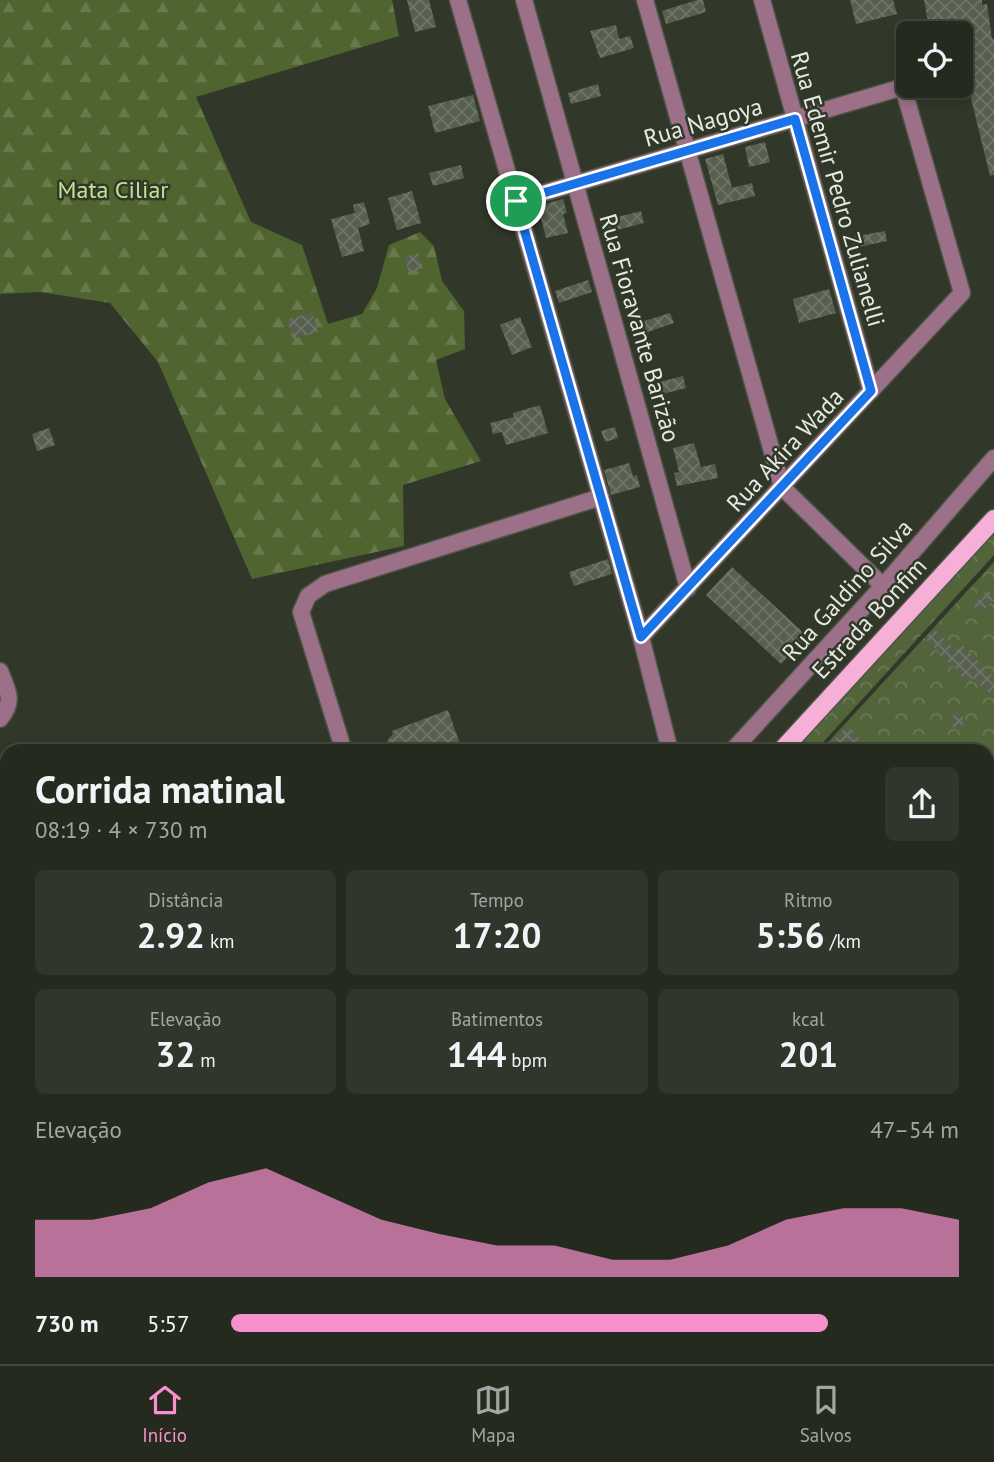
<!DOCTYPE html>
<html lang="pt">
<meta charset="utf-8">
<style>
body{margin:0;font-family:"PT Sans",sans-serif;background:#31362c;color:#f1f3f6;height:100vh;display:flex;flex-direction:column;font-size:26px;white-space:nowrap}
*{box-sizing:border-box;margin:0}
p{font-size:23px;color:#a3a7a4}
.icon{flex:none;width:38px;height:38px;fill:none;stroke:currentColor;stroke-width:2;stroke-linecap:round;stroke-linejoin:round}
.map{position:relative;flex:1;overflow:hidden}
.sheet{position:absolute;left:0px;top:744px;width:994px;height:621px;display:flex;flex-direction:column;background:#252a1f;border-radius:21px 21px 0 0;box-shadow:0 4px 10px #0003,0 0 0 2px #42463d}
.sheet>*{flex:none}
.tools{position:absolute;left:896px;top:21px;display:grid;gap:14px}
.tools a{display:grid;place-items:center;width:77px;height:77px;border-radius:10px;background:#252a1f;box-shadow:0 4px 10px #0003,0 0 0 2px #42463d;font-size:35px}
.pin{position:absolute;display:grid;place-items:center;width:60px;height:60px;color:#fff;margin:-30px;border:4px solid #fff;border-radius:50%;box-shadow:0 2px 7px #0007}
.round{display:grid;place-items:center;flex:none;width:74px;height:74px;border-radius:10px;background:#31362c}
.headline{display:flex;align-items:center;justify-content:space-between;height:119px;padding:0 35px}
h1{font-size:38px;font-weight:700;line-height:52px}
.stats{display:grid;grid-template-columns:repeat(3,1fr);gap:10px;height:119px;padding:7px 35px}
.stats div{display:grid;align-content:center;border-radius:10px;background:#31362c;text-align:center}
.stats b{font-size:35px;font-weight:700}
.stats small{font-size:19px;font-weight:400}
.stats p{font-size:19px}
.chart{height:196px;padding:14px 35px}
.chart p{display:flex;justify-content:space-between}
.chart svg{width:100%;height:126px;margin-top:7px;fill:#f790cd;opacity:.7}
ul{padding:0 35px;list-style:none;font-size:23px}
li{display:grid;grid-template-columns:112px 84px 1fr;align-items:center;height:52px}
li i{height:18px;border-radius:9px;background:#f790cd}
.tabs{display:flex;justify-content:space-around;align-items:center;height:98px;border-top:2px solid #42463d;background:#252a1f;font-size:19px;color:#a3a7a4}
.tabs a{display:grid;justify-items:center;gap:4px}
.tabs .selected{color:#f790cd}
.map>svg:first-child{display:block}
.forest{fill:url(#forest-firs)}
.park{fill:url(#park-crowns)}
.building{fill:url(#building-cross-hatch)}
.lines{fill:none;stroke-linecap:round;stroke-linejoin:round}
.minor-casing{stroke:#4e5546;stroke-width:19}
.major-casing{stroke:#4e5546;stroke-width:21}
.minor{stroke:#9b7088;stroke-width:16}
.major{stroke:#f6afd7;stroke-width:18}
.route-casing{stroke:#fff;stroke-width:14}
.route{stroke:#1a73e8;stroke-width:9}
.labels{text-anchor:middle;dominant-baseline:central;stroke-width:5;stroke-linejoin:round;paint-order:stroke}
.street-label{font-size:24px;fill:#e6ebe1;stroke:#313829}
.park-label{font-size:24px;fill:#c2e493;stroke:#313829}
</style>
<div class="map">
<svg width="994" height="1364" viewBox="0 0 994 1364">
<defs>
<pattern id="forest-firs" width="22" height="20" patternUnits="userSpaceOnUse" patternTransform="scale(1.75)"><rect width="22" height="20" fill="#4f642f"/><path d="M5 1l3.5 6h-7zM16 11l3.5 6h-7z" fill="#687a4d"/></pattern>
<pattern id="park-crowns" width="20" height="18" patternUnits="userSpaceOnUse" patternTransform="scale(1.75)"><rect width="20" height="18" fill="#526439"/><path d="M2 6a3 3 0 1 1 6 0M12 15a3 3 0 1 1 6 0" fill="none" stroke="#6b7a55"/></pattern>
<pattern id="building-cross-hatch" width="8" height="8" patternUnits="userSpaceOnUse" patternTransform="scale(1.75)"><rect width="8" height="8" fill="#575f4e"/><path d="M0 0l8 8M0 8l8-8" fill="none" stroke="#6f7667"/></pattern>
</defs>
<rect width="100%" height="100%" fill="#313829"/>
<path class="forest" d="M0,0H392L399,36L196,97L251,222L302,245L328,324L362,314L377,288L389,245L420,232L434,246L442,281L464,311L465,349L436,360L445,399L481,461L403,485L404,546L252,579L158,362L110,303L40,292L0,294Z"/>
<g class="park">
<path d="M994,527V555L815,751H792Z"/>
<path d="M994,562V1302H987V751H820Z"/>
</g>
<g class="building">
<path d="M407,0H429L436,27L415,32Z"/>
<path d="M697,0H703L706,12L666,24L662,11Z"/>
<path d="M850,0H893L897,14L856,24Z"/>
<path d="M924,0H982V5L987,4L992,39L994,38V175L990,176L966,78L961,80V33H930Z"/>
<path d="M616,25L619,39L630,36L634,48L600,58L590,31Z"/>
<path d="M598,84L601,96L571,104L568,93Z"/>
<path d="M473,95L480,121L435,133L428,106Z"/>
<path d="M765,142L770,162L749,167L745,147Z"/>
<path d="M723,154L732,188L752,183L755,196L718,205L705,159Z"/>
<path d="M461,165L464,178L433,186L429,173Z"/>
<path d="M412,191L421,223L397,230L388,198Z"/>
<path d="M563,199L567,213L563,214L568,233L546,238L538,206Z"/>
<path d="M364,202L370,224L358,228L364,251L342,257L331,219L355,213L353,205Z"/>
<path d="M641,211L644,223L605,233L602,221Z"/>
<path d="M885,231L887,241L854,248L852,237Z"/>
<path d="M418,253L423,268L409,272L404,257Z"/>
<path d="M588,280L592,292L559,303L555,291Z"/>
<path d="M829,289L836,313L799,323L793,299Z"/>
<path d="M312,312L318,332L293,339L287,320Z"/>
<path d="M670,313L674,323L645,333L641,322Z"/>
<path d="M520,317L532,347L512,355L500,325Z"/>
<path d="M683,376L686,388L655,396L652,384Z"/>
<path d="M540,405L548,433L506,445L502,432L493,434L490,423L514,417L513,413Z"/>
<path d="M615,427L618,438L605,442L601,431Z"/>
<path d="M49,428L55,445L37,451L32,434Z"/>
<path d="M694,443L701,467L715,464L718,478L677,486L674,473L679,472L673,448Z"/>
<path d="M629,463L633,476L637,475L640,487L611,495L604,470Z"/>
<path d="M608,559L612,574L574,586L569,572Z"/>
<path d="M732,567L807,636L781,664L706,595Z"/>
<path d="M988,590L994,596V600L980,613L973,605Z"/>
<path d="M934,629L956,651L962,645L994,677V698L973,678L969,683L925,638Z"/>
<path d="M448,710L460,744L443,751H379L393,734L392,731Z"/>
<path d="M957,711L966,721L957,731L947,722Z"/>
<path d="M847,726L873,751H824Z"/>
</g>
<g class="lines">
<defs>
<g id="minor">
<path d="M458,0L641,637L670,751"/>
<path d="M524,0L688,588"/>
<path d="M645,0L782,487L883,586"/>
<path d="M762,0L871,391"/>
<path d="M516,201L903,87L962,293L641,637"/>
<path d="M0,671C8,691 15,701 0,719"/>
<path d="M342,745L301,612L308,596L325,584L601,497"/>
<path d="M732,751L883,586L994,458"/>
<path d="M987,770L994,761"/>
<path d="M987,948H994"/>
<path d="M987,1096L994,1097"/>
<path d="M0,1125L7,1151"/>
<path d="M987,1311L994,1312"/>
<path d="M61,1358L62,1364"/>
<path d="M414,1358L483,1364"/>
<path d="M317,1364V1358"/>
<path d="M601,1364L602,1358"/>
<path d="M744,1364V1358"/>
<path d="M894,1364V1358"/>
</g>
<g id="major">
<path d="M781,751L994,519"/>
<path d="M221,1364L227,1358"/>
</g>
</defs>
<use href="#minor" class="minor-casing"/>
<use href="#major" class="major-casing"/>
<use href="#minor" class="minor"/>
<use href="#major" class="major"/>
</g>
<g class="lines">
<defs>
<path id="route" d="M795,119L871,391L641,637L516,201Z"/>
</defs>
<use href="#route" class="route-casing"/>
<use href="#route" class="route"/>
</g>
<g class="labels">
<g class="street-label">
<text transform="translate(703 122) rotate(-16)">Rua Nagoya</text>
<text transform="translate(838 189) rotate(74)">Rua Edemir Pedro Zulianelli</text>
<text transform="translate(640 328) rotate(74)">Rua Fioravante Barizão</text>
<text transform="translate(785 450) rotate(-47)">Rua Akira Wada</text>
<text transform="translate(847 590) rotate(-48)">Rua Galdino Silva</text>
<text transform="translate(869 618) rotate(-47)">Estrada Bonfim</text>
</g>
<g class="park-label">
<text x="113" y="189">Mata Ciliar</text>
</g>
</g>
</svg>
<div class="tools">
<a><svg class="icon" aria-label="locate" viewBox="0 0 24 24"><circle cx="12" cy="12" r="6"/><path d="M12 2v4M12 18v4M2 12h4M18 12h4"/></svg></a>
</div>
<div class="pin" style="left:516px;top:201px;background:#1e9e55"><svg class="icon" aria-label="arrive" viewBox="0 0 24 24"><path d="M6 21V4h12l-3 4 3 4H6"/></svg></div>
<section class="sheet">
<div class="headline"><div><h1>Corrida matinal</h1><p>08:19 · 4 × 730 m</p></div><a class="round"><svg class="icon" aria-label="share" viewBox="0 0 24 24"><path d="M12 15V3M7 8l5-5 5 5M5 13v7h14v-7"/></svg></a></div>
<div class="stats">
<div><p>Distância</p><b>2.92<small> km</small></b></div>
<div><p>Tempo</p><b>17:20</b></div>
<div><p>Ritmo</p><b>5:56<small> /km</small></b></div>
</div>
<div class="stats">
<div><p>Elevação</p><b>32<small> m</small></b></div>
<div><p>Batimentos</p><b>144<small> bpm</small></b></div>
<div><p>kcal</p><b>201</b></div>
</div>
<div class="chart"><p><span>Elevação</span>47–54 m</p>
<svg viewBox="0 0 160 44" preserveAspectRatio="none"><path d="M0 44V24L10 24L20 20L30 11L40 6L50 15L60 24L70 29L80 33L90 33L100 38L110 38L120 33L130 24L140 20L150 20L160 24V44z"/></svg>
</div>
<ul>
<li><b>730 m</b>5:57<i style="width:82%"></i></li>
</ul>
</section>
</div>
<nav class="tabs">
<a class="selected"><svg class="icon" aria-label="home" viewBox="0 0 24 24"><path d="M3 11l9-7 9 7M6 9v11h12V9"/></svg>Início</a>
<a><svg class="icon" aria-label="map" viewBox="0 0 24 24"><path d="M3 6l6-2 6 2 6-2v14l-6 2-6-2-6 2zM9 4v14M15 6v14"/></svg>Mapa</a>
<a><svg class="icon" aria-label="saved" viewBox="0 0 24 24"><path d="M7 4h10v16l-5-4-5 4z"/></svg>Salvos</a>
</nav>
